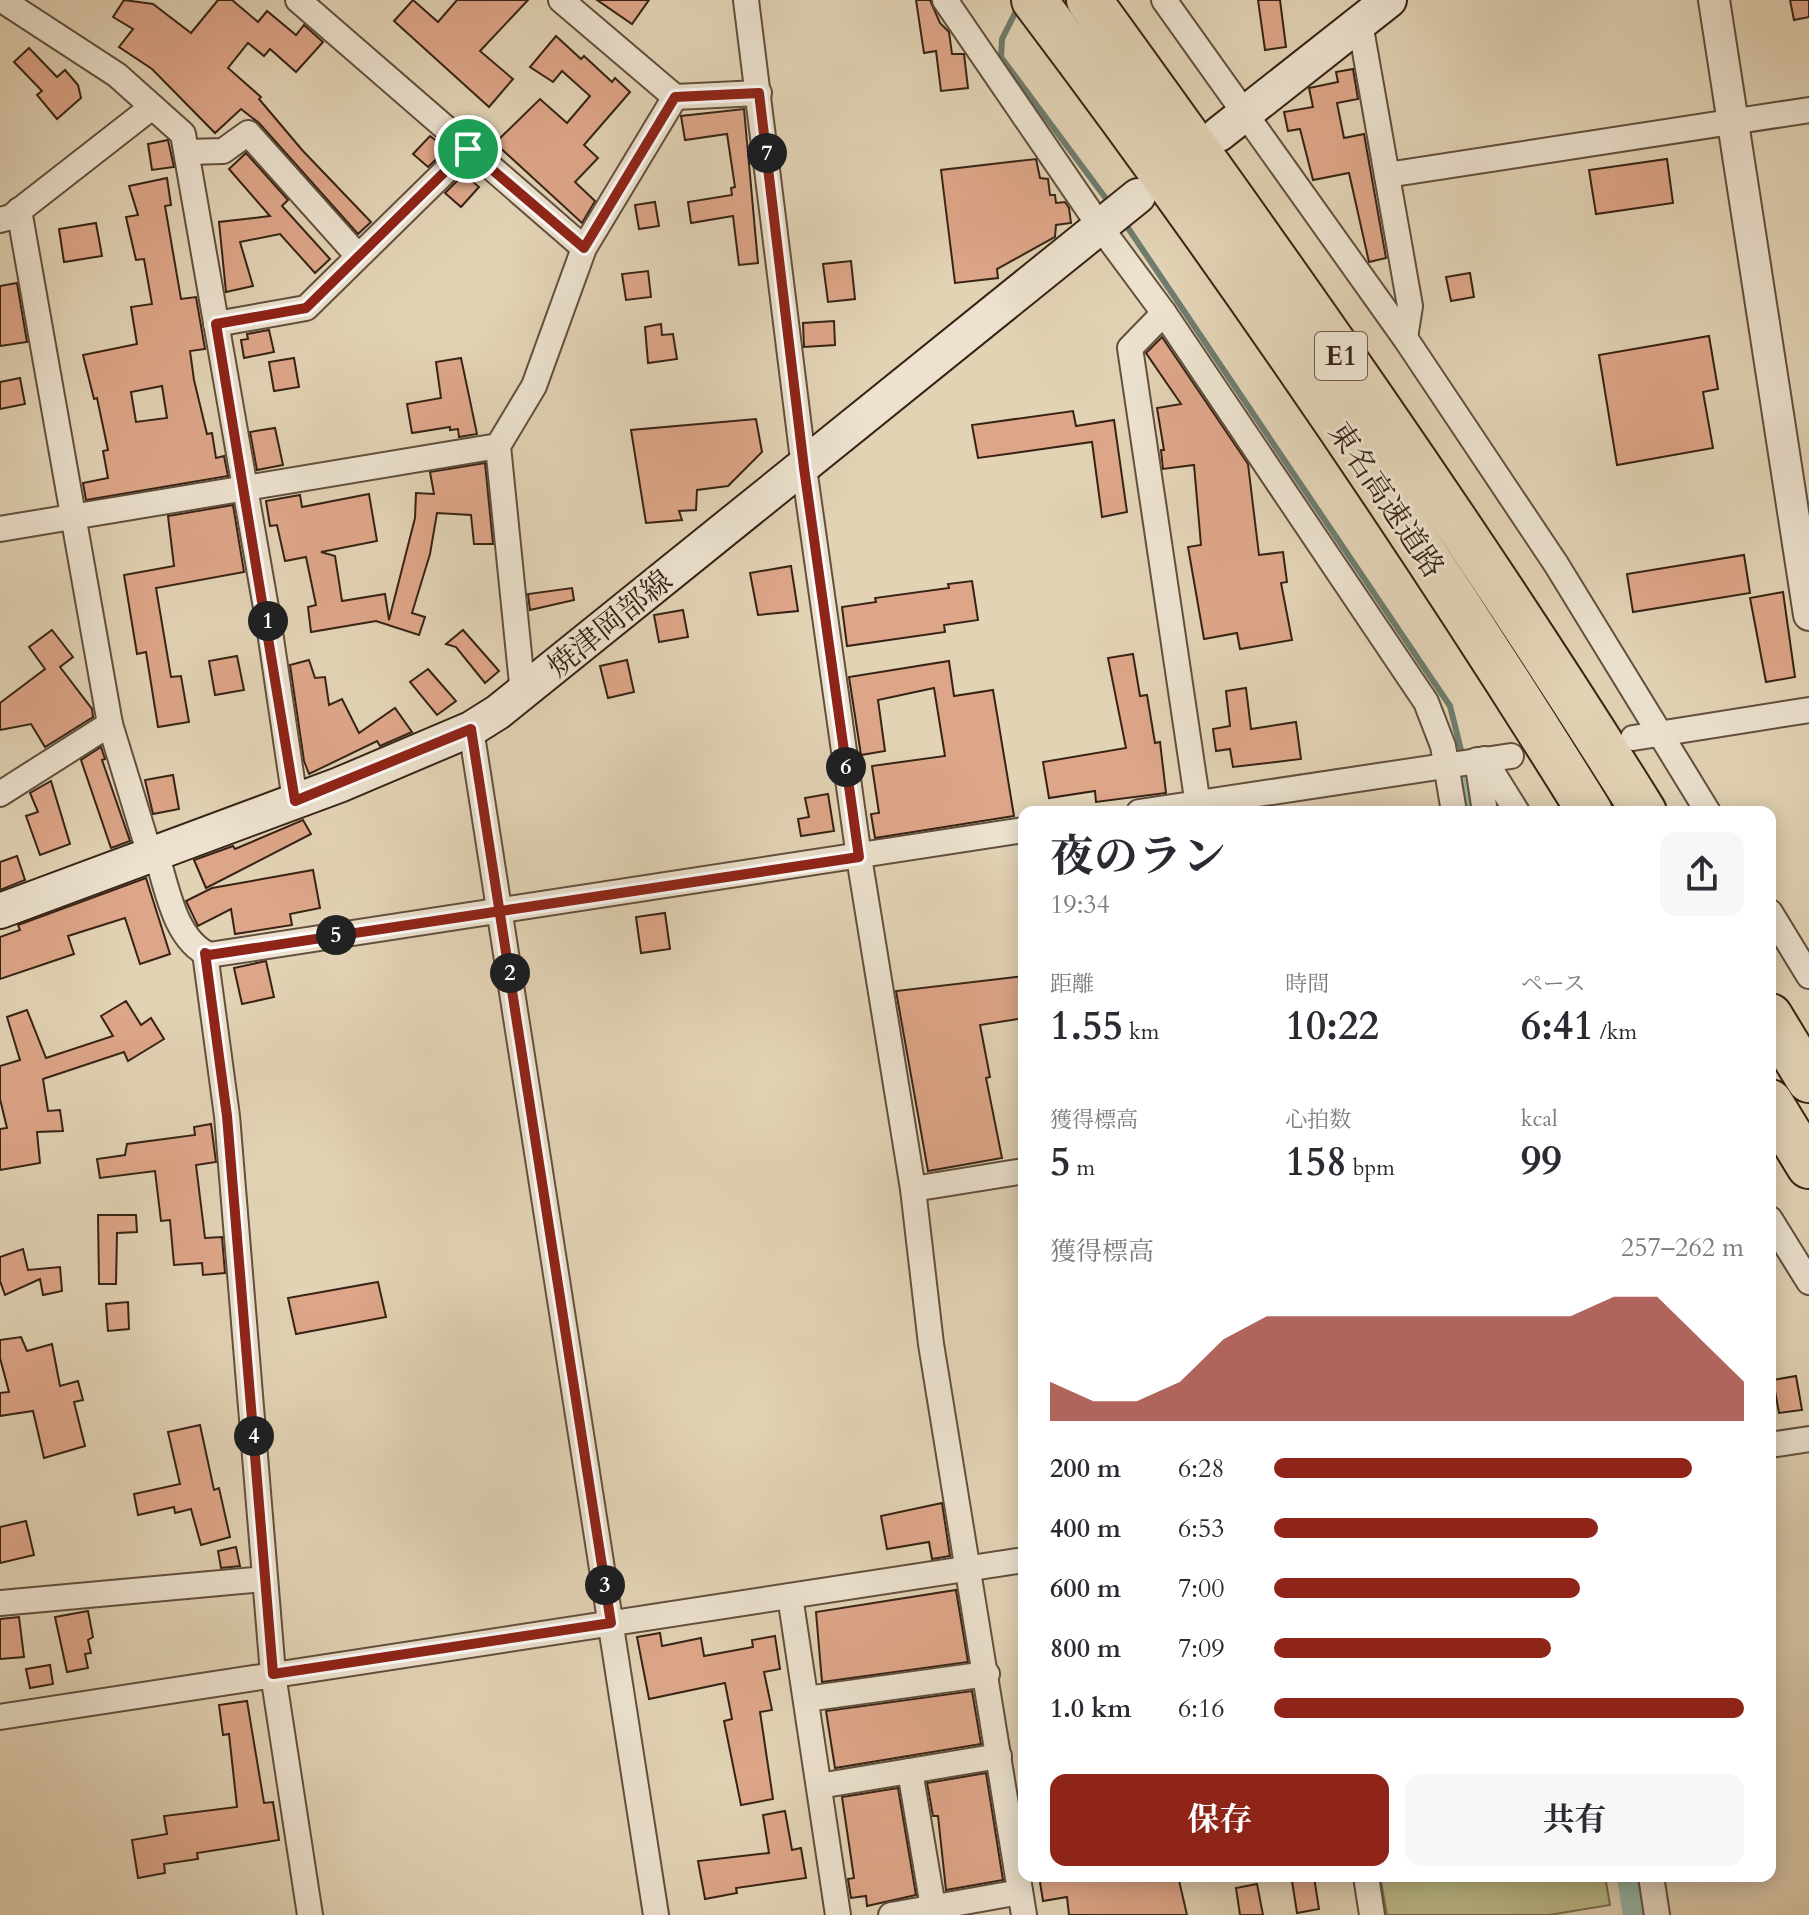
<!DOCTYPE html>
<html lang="ja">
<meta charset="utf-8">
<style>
body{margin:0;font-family:Cardo,"Noto Serif JP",serif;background:#f7f7f7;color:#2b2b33;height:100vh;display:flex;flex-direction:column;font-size:30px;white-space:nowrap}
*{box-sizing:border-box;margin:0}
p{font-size:26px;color:#7c7c81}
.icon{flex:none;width:44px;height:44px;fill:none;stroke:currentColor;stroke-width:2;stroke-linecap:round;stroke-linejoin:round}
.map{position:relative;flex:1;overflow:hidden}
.details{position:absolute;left:1018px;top:806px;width:758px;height:1076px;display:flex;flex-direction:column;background:#fff;border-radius:16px;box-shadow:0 4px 20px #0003}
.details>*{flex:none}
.pin{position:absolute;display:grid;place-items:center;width:68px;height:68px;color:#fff;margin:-34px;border:4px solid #fff;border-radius:50%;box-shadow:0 2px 8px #0007}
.km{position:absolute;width:40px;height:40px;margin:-20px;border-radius:50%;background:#222;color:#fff;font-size:22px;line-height:40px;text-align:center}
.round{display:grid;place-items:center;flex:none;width:84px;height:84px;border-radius:16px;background:#f7f7f7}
.headline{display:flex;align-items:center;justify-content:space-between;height:136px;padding:0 32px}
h1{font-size:44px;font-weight:700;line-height:60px}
.stats{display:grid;grid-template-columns:repeat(3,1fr);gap:12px;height:136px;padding:8px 32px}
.stats div{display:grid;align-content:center}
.stats b{font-size:40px;font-weight:700}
.stats small{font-size:22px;font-weight:400}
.stats p{font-size:22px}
.chart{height:224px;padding:16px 32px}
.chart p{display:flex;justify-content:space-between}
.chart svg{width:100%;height:144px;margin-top:8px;fill:#8f2418;opacity:.7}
.action{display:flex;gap:16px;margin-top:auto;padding:16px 32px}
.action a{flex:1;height:92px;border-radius:16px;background:#8f2418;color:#fff;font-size:32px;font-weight:700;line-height:92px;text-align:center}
.action a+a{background:#f7f7f7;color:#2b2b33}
ul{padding:0 32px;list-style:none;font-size:26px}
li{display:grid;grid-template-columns:128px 96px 1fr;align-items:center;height:60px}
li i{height:20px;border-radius:10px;background:#8f2418}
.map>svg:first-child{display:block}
.green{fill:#baba88;stroke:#786e4e;stroke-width:2}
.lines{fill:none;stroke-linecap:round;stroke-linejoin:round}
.stream{stroke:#6f7c6e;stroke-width:6}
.river{stroke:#95b8aa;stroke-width:38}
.building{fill:#dea689;stroke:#372315;stroke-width:2;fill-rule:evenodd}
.minor-casing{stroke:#624f3d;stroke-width:28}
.tertiary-casing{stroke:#624f3d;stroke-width:34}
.secondary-casing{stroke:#372315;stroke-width:38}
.motorway-casing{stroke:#372315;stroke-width:48}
.minor{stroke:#ece2cf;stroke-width:24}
.tertiary{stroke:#ece2cf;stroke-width:30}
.secondary{stroke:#ece2cf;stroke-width:34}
.motorway{stroke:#e2d3b5;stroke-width:44}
.route-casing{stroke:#fff;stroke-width:16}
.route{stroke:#8f2418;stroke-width:10}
.labels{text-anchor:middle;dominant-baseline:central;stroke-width:6;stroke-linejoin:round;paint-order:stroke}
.shield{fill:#ece2cf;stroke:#6d5c4d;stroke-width:2}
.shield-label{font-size:28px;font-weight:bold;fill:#372315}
.street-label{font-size:30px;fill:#372315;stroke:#ece2cf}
</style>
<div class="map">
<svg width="1809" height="1915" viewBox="0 0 1809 1915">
<rect width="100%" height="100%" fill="#e2d3b5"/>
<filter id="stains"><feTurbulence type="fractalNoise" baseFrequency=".0025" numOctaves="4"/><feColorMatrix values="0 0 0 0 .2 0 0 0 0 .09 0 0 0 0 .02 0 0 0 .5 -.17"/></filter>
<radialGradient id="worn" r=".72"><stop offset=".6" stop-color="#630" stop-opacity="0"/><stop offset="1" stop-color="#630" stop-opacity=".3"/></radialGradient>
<path class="green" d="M1380,1876H1605L1610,1905L1549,1915H1387Z"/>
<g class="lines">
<g class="stream">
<path d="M1018,7L1002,39L1001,57L1110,204"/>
<path d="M1124,222L1450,706L1463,758"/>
</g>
<g class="river">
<path d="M1467,780L1472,812"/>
<path d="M1636,1876L1642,1915"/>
</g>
</g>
<g class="building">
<path d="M124,0L153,4L191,33L218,0H232L258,22L267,11L296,35L304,25L314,34L323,42L296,72L270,49L264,56L248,43L228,68L261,97L259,99L303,151L371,222L358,234L259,123L241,109L215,133L152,69L119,47L133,29L113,17Z"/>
<path d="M413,0L438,22L457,0H528L480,51L513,79L489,107L394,21Z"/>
<path d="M597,0H649L632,24Z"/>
<path d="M916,0H930L940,23L949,32L952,54H964L968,88L941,91L936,51L924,53Z"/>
<path d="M1258,0H1280L1286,47L1265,50Z"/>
<path d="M1790,0H1809V17L1794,20Z"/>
<path d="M556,36L581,59L584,56L612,82L615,78L630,92L584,145L598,158L575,182L595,201L582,223L495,143L540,99L567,123L590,96L562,71L553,82L530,67Z"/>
<path d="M29,48L57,77L65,70L78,85L81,98L57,119L37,95L42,91L14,62Z"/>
<path d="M1353,69L1358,99L1337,103L1344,138L1364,134L1386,258L1369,262L1349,173L1313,180L1300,129L1288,131L1284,112L1313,107L1309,88L1338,82L1336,72Z"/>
<path d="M744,109L758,263L739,265L733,216L691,223L688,202L732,195L731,188L735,187L727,134L685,140L681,116Z"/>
<path d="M430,136L447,149L428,167L413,154Z"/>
<path d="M168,140L174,167L152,170L148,144Z"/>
<path d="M246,153L288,200L282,206L330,259L315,273L280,234L240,242L253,286L226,292L219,222L270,216L229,169Z"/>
<path d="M1036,159L1040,178L1048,179L1050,195H1055L1056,203L1065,202L1069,208L1071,223L1056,225L1055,237L997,269L998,278L955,283L941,170Z"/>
<path d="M1667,159L1673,203L1596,214L1589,170Z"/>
<path d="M464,174L479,187L461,207L445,193Z"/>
<path d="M167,178L171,205L165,206L181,299L196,297L205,349L190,351L194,380L207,434L212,433L216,458L224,456L228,476L86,500L83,483L108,478L103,451L108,450L97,398L94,399L83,355L137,344L131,307L152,304L144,259L136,260L126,217L138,215L129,186ZM162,386L167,418L136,422L131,392Z"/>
<path d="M655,202L659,226L639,229L635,205Z"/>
<path d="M96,223L102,256L64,262L59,229Z"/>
<path d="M851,261L855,299L828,302L823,264Z"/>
<path d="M648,271L651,297L626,300L622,274Z"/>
<path d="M1470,273L1474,297L1451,301L1446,277Z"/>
<path d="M17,283L27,342L0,346V286Z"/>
<path d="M834,321L835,345L804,347L803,323Z"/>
<path d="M661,324L662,335L673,334L677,359L648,363L645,327Z"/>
<path d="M269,330L274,352L244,358L241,340L248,339L247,334Z"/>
<path d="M1709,336L1718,389L1703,392L1713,448L1617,465L1599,355Z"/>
<path d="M1162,337L1248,464L1259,555L1283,552L1287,582L1281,583L1292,640L1240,649L1237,633L1204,639L1188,547L1201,545L1194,465L1163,469L1161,450H1164L1157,408L1181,404L1146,353Z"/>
<path d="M294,358L299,387L274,391L269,362Z"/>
<path d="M461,358L477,434L459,437L458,429L450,430V427L412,433L407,404L441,398L436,362Z"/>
<path d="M20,378L25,404L0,409V382Z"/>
<path d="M1073,411L1076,426L1114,420L1127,512L1102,517L1092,442L978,458L972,425Z"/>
<path d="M756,419L762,452L728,486L697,490L696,510L679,511L682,520L646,523L631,430Z"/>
<path d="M275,428L283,465L257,470L250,432Z"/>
<path d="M485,463L493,544H474L471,515L437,513L430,554L412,613L425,617L419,635L376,621L311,632L308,607L316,605L306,557L285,561L277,525L270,526L266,501L300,495L302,507L369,494L377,541L321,552L335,556L342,601L385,594L389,620L415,518L416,493L434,494L430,472Z"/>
<path d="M233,505L244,572L156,588L171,677L181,676L189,722L158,727L146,652L137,654L124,575L174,566L168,516Z"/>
<path d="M1744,555L1750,593L1633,612L1627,574Z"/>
<path d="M791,566L798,611L758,615L750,573Z"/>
<path d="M972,581L978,620L944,625L945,632L847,646L842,607L876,602L875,598L949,588L948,584Z"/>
<path d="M572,588L574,600L530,610L528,594Z"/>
<path d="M1783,592L1795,677L1766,682L1750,598Z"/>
<path d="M683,610L688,637L659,642L654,615Z"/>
<path d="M52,630L73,657L60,667L92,709L93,717L45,747L31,724L0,730V703L45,669L29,647Z"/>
<path d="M463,630L499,671L485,683L456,647L446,644Z"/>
<path d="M1133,654L1140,696L1147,695L1155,743L1160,742L1166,793L1096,802L1095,791L1049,798L1043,762L1126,748L1108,658Z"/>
<path d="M237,656L244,690L215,695L209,661Z"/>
<path d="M309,660L315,678L325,677L329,705L342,699L359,733L395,708L412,732L380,746L377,741L309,774L304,761L290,665Z"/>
<path d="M627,660L634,692L608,698L600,666Z"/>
<path d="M949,661L954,696L993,690L1014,816L875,838L871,814L879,813L872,766L945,756L934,688L878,700L885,751L861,755L849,677Z"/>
<path d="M428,669L456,701L437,715L410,682Z"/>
<path d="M1246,688L1251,729L1296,722L1301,759L1233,767L1230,749L1216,751L1213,729L1230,726L1226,691Z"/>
<path d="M101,747L105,759L102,760L130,841L111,848L81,760Z"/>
<path d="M173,775L179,809L153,814L145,780Z"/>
<path d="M51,781L70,844L40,855L26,816L38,812L30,793Z"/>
<path d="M828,794L834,831L801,836L798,819L809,817L805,798Z"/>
<path d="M303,820L311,834L206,888L194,860L233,846L235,849Z"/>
<path d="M17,856L25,880L0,890V862Z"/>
<path d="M313,870L320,908L290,914L292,925L235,934L231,909L198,926L186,901L212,888Z"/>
<path d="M146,878L170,954L140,964L125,918L68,936L74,954L0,979V937L20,930L18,925Z"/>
<path d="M665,913L670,949L641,953L636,917Z"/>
<path d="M266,961L274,997L242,1004L234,968Z"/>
<path d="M1024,976V1018L980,1025L990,1077L986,1078L1002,1158L928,1171L896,991Z"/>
<path d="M126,1001L141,1025L151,1018L164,1039L128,1061L124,1052L43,1079L48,1111L60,1110L63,1131L37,1132L40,1163L0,1170V1129L7,1128L0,1099V1066L20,1060L7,1017L27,1010L46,1058L113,1036L101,1016Z"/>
<path d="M211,1124L216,1162L196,1165L205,1238L222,1237L225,1273L203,1275L202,1263L174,1265L170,1220L161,1221L155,1171L100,1178L97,1159L125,1155L127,1144L195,1135L194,1127Z"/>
<path d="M98,1215H136L137,1232L117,1233L116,1284H99Z"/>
<path d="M23,1249L28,1270L60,1267L62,1291L43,1295L40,1279L5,1295L0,1281V1257Z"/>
<path d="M378,1282L386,1317L296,1334L288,1298Z"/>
<path d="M128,1302L129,1329L108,1331L106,1304Z"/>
<path d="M21,1337L27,1351L52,1344L60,1386L78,1381L83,1400L74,1402L85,1446L44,1458L33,1411L0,1416V1393L9,1392L0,1358V1340Z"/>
<path d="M1796,1376L1802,1410L1779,1413L1773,1380Z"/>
<path d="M200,1425L214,1490L219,1488L230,1537L201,1545L191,1509L175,1513L174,1507L138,1515L134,1494L180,1484L168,1432Z"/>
<path d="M942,1503L950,1556L932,1559L929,1542L887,1549L881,1516Z"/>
<path d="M26,1521L34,1555L0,1563V1527Z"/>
<path d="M236,1547L240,1566L221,1568L218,1551Z"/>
<path d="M956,1590L968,1662L822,1682L816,1612Z"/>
<path d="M88,1611L93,1637L88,1640L91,1653L85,1654L88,1668L67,1672L55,1617Z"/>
<path d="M19,1617L24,1657L0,1659V1619Z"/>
<path d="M660,1633L662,1646L701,1638L704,1656L753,1647L752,1640L775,1636L780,1669L764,1672L772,1710L760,1712L773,1799L741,1805L724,1721L732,1719L725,1683L649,1699L637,1637Z"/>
<path d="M50,1665L53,1684L30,1688L26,1669Z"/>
<path d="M972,1691L981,1744L835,1768L826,1711Z"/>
<path d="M247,1701L264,1803L273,1802L279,1840L197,1853L198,1859L164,1864L165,1873L138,1878L132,1840L167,1834L164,1816L237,1807L229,1734L223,1735L219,1705Z"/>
<path d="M986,1773L1003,1880L946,1890L938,1816H933L927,1783Z"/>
<path d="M898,1788L916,1895L867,1906L866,1896L851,1898L848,1879L854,1878L842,1797Z"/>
<path d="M785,1811L792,1850L801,1848L806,1878L736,1888L737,1893L705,1899L698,1861L769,1853L763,1815Z"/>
<path d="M1039,1876H1178L1187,1915H1069L1067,1897L1043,1901Z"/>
<path d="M1314,1877L1319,1909L1297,1913L1292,1881Z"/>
<path d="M1257,1884L1263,1915H1240L1236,1888Z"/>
</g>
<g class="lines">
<defs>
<g id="minor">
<path d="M2,0L117,75L183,134L269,625L295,801"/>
<path d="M298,0L584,248"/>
<path d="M561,0L675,97L759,93"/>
<path d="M746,0L804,468L859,857L913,1189L931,1344L1024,1915"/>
<path d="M945,0L1101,228L1164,313L1426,702L1443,746L1454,812"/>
<path d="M1164,0L1405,338L1556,564L1708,812"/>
<path d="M1360,23L1410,306L1405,338"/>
<path d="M187,152L223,151L248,133L358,256"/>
<path d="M1387,175L1809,110"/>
<path d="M19,210L110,724L150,855"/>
<path d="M0,220L11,217L152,107"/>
<path d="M1164,313L1130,348L1199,812"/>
<path d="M216,324L306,308L468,149"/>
<path d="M0,529L498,446"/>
<path d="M523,694L498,446L534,386L584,248L675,97"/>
<path d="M471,729L656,1915"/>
<path d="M1633,738L1809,710"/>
<path d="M1484,759L1517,812"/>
<path d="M1477,760L1485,812"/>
<path d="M0,794L110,724"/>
<path d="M1139,812L1511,756"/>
<path d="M156,853C167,887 174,939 209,955L1024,830"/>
<path d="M1770,912L1809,976"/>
<path d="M205,953L227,1116L273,1674L310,1915"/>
<path d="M913,1189L1024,1171"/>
<path d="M1770,1219L1809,1282"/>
<path d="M1770,1445L1809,1439"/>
<path d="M790,1596L838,1915"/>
<path d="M0,1603L265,1579"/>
<path d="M806,1699L987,1674"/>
<path d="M0,1717L1024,1560"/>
<path d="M910,1771L933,1907"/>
<path d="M819,1786L999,1756"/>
<path d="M1366,1876L1372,1915"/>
<path d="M1651,1876L1657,1915"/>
<path d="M891,1915L1020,1892"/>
</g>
<path id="tertiary" d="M1714,0L1809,615"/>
<g id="secondary">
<path d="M1219,134L1389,0"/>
<path d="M0,911L339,785L471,729L498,712L1138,196"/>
</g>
<g id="motorway">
<path d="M1034,0C1231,261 1417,534 1590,812"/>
<path d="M1089,0C1281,265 1471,534 1644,812"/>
<path d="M1770,1016L1809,1080"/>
<path d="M1770,1102L1809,1166"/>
</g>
</defs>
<use href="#minor" class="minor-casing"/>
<use href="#tertiary" class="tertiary-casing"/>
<use href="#secondary" class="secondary-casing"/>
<use href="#motorway" class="motorway-casing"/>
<use href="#minor" class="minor"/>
<use href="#tertiary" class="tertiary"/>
<use href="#secondary" class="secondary"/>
<use href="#motorway" class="motorway"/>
</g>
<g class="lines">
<defs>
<path id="route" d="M468,149L306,308L216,324L295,801L471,729L611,1623L273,1674L227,1116L205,953L209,955C426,922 642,890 859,857L804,468L759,93L675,97L584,248L468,149"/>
</defs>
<use href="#route" class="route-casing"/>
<use href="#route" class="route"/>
</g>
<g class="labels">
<rect class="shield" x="1315" y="332" width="52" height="48" rx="6"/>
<g class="shield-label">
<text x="1341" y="356">E1</text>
</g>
<g class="street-label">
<text transform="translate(1386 500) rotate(56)">東名高速道路</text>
<text transform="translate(610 624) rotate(-39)">焼津岡部線</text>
</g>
</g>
<rect width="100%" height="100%" filter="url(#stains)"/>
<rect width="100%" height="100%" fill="url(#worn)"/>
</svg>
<div class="pin" style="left:468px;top:149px;background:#1e9e55"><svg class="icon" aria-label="arrive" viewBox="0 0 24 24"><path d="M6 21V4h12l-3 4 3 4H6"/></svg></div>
<b class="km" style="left:268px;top:621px">1</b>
<b class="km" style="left:510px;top:973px">2</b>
<b class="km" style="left:605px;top:1585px">3</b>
<b class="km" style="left:254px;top:1436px">4</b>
<b class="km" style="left:336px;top:935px">5</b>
<b class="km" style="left:846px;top:767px">6</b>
<b class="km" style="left:767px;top:153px">7</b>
<section class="details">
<div class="headline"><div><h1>夜のラン</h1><p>19:34</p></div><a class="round"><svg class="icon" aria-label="share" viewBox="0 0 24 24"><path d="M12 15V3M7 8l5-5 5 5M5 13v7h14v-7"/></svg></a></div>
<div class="stats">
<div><p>距離</p><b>1.55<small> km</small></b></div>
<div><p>時間</p><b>10:22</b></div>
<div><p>ペース</p><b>6:41<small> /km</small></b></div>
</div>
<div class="stats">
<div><p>獲得標高</p><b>5<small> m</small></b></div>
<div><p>心拍数</p><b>158<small> bpm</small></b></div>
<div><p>kcal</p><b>99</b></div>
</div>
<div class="chart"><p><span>獲得標高</span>257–262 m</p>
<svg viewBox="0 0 160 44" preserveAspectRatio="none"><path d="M0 44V32L10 38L20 38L30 32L40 19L50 12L60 12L70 12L80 12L90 12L100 12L110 12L120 12L130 6L140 6L150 19L160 32V44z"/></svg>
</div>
<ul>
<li><b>200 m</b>6:28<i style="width:89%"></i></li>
<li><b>400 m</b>6:53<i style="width:69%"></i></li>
<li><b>600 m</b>7:00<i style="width:65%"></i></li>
<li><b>800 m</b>7:09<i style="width:59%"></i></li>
<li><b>1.0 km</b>6:16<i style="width:100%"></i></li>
</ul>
<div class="action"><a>保存</a><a>共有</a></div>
</section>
</div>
